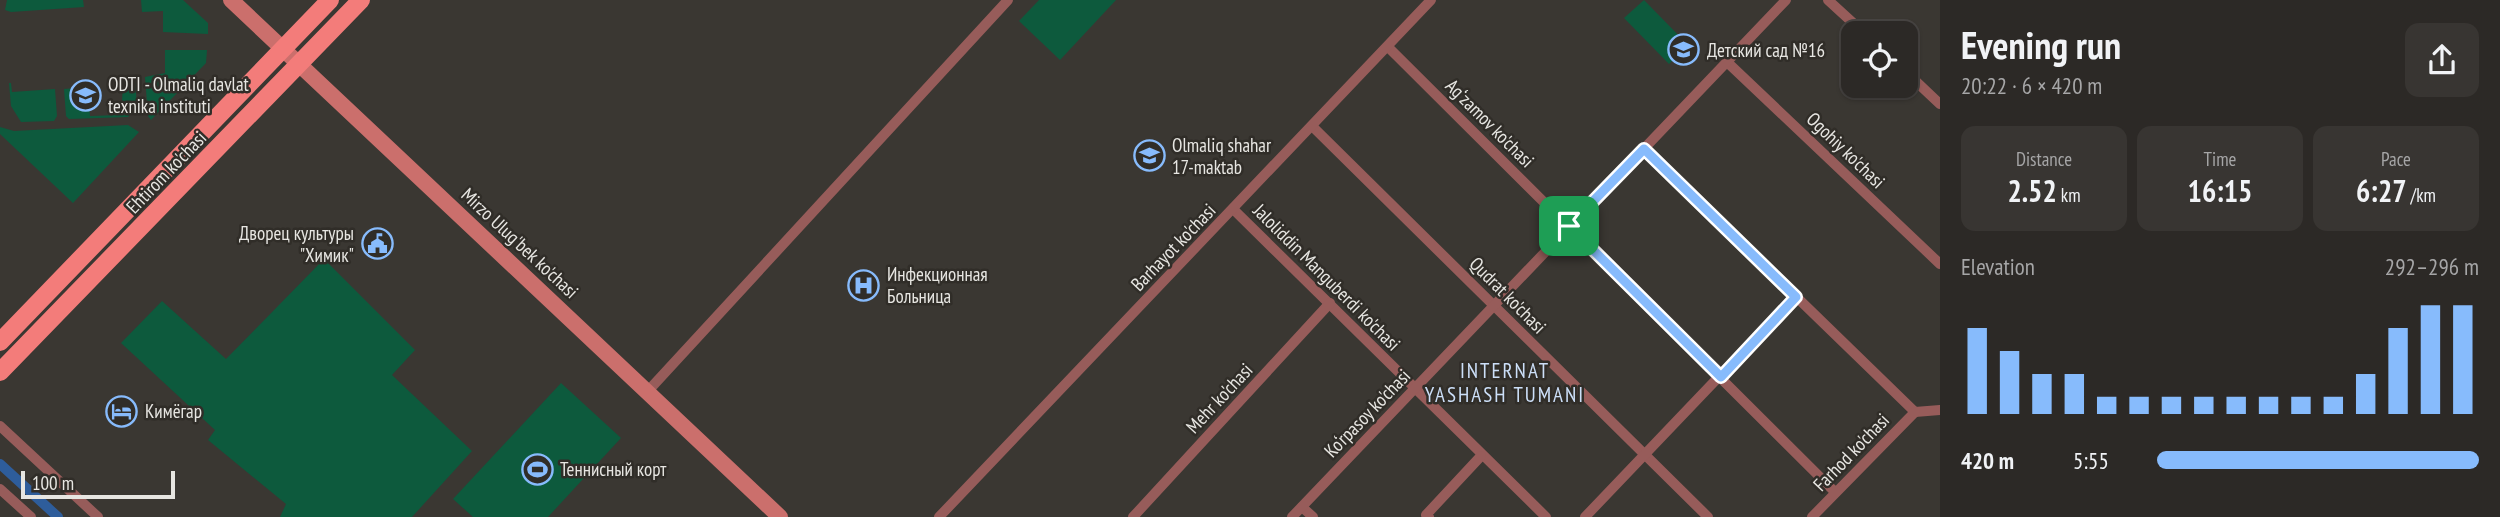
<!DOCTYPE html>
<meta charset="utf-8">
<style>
body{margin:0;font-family:"PT Sans Narrow",sans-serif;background:#383532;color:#f1f3f6;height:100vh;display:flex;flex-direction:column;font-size:26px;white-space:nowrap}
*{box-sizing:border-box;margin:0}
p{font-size:23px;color:#a6a6a7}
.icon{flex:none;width:38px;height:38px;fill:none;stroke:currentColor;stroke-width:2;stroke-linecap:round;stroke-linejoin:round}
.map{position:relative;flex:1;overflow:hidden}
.sheet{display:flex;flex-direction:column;background:#2c2926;width:560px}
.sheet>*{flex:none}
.controls{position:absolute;left:1841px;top:21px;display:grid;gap:14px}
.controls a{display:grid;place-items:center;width:77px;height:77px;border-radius:14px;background:#2c2926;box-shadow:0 2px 5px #0004,0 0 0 2px #484543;font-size:35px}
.scale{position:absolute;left:21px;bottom:18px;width:154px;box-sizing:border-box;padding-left:7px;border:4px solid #e7e6e2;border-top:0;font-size:19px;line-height:24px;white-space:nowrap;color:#e7e6e2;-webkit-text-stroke:5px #302d28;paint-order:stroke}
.pin{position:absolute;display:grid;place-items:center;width:60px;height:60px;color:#fff;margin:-30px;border-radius:14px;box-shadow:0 4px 10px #0006}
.round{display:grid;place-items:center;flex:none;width:74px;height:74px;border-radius:14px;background:#383532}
.head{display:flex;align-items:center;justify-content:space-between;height:119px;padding:0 21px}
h1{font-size:38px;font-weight:600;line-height:52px}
.figures{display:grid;grid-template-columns:repeat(3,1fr);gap:10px;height:119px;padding:7px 21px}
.figures div{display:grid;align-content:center;border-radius:14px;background:#383532;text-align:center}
.figures b{font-size:30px;font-weight:600}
.figures small{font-size:19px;font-weight:400}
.figures p{font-size:19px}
.chart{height:196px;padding:14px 21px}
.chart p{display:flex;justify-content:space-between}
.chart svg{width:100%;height:126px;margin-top:7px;stroke:#87bbfc;stroke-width:6}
ul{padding:0 21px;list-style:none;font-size:23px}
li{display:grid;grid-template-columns:112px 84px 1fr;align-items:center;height:52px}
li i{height:18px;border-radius:9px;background:#87bbfc}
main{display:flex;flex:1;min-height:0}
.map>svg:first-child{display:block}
.green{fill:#0d5a3d}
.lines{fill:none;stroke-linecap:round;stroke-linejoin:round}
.canal{stroke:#2e5d9b;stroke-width:10}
.street{stroke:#975c5a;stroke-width:10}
.secondary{stroke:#cb6f6c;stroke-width:16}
.primary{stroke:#f37c7a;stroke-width:18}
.route-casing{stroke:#fff;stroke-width:14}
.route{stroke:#87bbfc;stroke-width:9}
.labels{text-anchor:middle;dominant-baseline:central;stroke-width:5;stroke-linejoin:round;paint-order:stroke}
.poi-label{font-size:19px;fill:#e7e6e2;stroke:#302d28;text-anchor:start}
.street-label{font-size:19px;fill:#e7e6e2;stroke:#302d28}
.neighbourhood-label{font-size:21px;letter-spacing:2px;fill:#ccdff8;stroke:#302d28}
</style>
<main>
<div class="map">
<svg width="1940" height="517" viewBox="0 0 1940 517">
<rect width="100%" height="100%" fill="#3a3732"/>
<g class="green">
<path d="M7,0H83L84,7L11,12L5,10Z"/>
<path d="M141,0H183L208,23V34L163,32V11L142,12Z"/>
<path d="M1039,0H1116L1060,60L1019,21Z"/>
<path d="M1644,0L1688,45L1669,64L1624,18Z"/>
<path d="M165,50H207L206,63L151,120L148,116L145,77L165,73Z"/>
<path d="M130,77H135L137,108L128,117L69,119L66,116L64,89L88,87L90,116L121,115L123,86H130Z"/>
<path d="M9,83H11L12,92L55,89L57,116L54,121L21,122L11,106Z"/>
<path d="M128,125L139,132L73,203L0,134V127L14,131Z"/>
<path d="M324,259L415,350L392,375L472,451L412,517H280L286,504L208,440L215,430L121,343L162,301L226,359Z"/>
<path d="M561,383L621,438L548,517H473L453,499Z"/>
</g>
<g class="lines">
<path class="canal" d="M0,464L58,517"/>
<g class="street">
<path d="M1828,0L1864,33"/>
<path d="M1388,47L1835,492"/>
<path d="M1727,62L1940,264"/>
<path d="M1906,72L1940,104"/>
<path d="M1313,127L1708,517"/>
<path d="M1644,149L1915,412L1940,410"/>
<path d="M1233,209L1546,517"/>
<path d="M648,391L1008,0"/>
<path d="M0,426L98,517"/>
<path d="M0,489L31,517"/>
<path d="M1302,507L1313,517"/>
<path d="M939,517L1431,0"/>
<path d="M1133,517L1330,303"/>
<path d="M1292,517L1786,0"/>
<path d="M1429,517L1426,515L1481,456"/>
<path d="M1585,517L1795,297"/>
<path d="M1812,517L1915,412"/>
</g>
<path class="secondary" d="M231,0L780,517"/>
<g class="primary">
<path d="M0,342L330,0"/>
<path d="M0,372L361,0"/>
</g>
</g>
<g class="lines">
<defs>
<path id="route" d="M1644,149L1796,297L1721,377L1569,226Z"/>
</defs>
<use href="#route" class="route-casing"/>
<use href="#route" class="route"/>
</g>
<defs>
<symbol id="school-ring" viewBox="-11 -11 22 22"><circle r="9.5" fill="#302d28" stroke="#87bbfc" stroke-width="1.5"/><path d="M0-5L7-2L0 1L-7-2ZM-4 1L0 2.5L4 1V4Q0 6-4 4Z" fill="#87bbfc"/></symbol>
<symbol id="university-ring" viewBox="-11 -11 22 22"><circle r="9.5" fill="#302d28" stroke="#87bbfc" stroke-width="1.5"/><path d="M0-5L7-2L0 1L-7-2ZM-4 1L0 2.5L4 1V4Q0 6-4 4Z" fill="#87bbfc"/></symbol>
<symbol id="civic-ring" viewBox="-11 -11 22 22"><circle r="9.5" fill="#302d28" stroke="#87bbfc" stroke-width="1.5"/><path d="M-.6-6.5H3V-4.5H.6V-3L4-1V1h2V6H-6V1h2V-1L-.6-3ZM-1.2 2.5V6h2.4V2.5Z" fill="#87bbfc"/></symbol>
<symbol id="hospital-ring" viewBox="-11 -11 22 22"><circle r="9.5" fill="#302d28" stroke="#87bbfc" stroke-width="1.5"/><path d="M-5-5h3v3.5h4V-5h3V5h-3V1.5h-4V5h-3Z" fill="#87bbfc"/></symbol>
<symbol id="hotel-ring" viewBox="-11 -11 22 22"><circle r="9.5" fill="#302d28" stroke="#87bbfc" stroke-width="1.5"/><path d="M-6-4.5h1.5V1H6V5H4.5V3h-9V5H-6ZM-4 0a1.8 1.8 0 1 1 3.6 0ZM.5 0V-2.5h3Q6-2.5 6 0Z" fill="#87bbfc"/></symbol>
<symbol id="stadium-ring" viewBox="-11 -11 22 22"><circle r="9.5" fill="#302d28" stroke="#87bbfc" stroke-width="1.5"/><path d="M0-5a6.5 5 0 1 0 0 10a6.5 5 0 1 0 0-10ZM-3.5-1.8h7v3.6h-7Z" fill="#87bbfc"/></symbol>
</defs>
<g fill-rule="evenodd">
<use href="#school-ring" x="1666" y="32" width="35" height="35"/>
<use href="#university-ring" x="68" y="78" width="35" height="35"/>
<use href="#school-ring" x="1132" y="138" width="35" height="35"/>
<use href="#civic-ring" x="360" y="226" width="35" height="35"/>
<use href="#hospital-ring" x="846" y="268" width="35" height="35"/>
<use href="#hotel-ring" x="104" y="394" width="35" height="35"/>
<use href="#stadium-ring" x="520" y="452" width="35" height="35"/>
</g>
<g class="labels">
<g class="poi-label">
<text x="1707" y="50">Детский сад №16</text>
<text x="108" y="84">ODTI - Olmaliq davlat<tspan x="108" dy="22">texnika instituti</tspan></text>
<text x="1172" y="145">Olmaliq shahar<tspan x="1172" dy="22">17-maktab</tspan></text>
<text x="354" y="233" text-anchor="end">Дворец культуры<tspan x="354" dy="22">"Химик"</tspan></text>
<text x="887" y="274">Инфекционная<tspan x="887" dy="22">Больница</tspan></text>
<text x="145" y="411">Кимёгар</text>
<text x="560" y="469">Теннисный корт</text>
</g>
<g class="street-label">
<text transform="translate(1490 123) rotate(45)">Ag‘zamov ko'chasi</text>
<text transform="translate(1846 150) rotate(44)">Ogohiy ko'chasi</text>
<text transform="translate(166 172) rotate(-46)">Ehtirom ko'chasi</text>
<text transform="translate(520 243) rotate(43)">Mirzo Ulug'bek ko'chasi</text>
<text transform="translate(1173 247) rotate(-46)">Barhayot ko'chasi</text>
<text transform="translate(1327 277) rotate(45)">Jaloliddin Manguberdi ko'chasi</text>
<text transform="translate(1508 295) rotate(45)">Qudrat ko'chasi</text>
<text transform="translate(1219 398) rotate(-47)">Mehr ko'chasi</text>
<text transform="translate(1367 413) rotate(-46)">Ko‘rpasoy ko'chasi</text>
<text transform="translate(1851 452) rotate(-46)">Farhod ko'chasi</text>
</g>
<g class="neighbourhood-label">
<text x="1505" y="370">INTERNAT<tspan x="1505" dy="24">YASHASH TUMANI</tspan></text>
</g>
</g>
</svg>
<div class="controls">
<a><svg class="icon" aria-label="locate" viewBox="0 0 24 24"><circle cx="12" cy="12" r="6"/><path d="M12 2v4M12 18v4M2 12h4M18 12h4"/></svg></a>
</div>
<div class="scale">100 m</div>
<div class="pin" style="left:1569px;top:226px;background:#1e9e55"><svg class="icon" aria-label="arrive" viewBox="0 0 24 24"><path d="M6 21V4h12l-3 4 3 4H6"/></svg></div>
</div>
<section class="sheet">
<div class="head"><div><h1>Evening run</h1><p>20:22 · 6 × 420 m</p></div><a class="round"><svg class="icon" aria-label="share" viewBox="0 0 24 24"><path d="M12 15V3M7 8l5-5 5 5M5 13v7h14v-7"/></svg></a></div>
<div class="figures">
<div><p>Distance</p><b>2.52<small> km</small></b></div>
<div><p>Time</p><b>16:15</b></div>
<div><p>Pace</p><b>6:27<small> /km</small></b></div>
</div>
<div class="chart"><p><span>Elevation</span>292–296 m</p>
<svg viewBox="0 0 160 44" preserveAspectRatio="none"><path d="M5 44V14M15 44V22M25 44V30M35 44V30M45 44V38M55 44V38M65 44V38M75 44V38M85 44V38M95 44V38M105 44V38M115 44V38M125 44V30M135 44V14M145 44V6M155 44V6"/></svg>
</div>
<ul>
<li><b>420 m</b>5:55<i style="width:100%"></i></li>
</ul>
</section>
</main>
